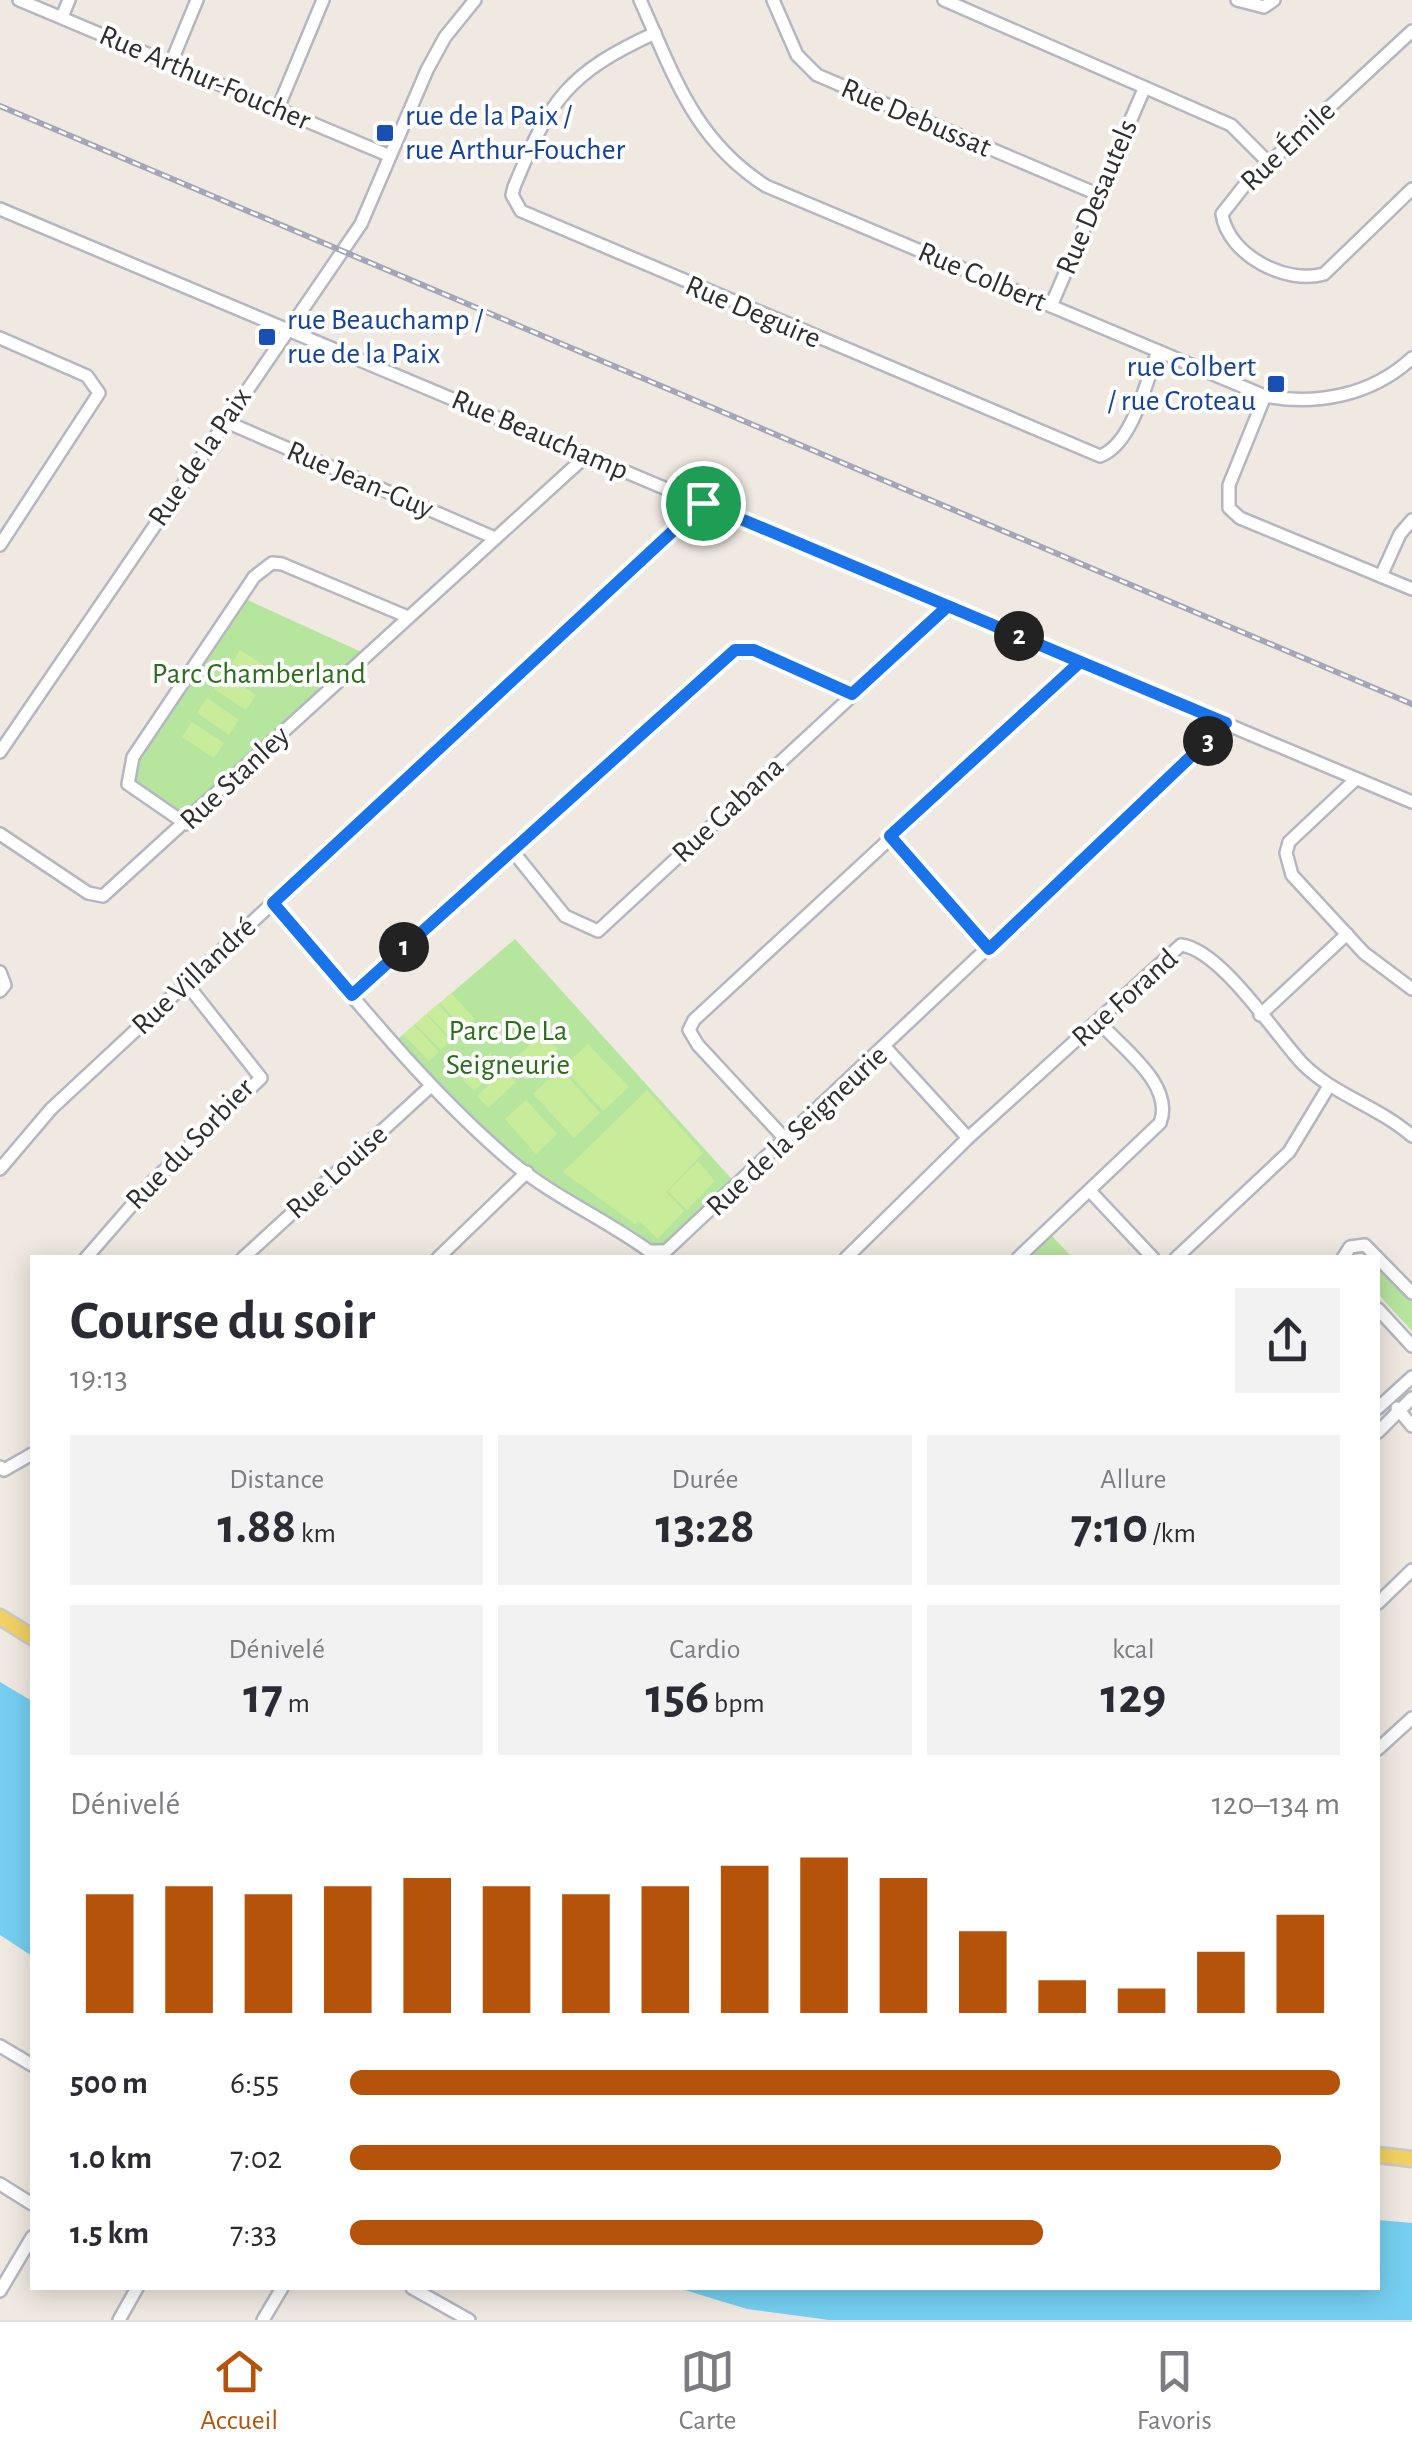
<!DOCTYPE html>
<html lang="fr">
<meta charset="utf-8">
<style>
body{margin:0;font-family:"Alegreya Sans",sans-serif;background:#f2f2f3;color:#2b2b33;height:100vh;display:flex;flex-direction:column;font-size:38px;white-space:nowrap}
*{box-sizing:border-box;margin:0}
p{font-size:32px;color:#7c7c81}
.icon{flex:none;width:55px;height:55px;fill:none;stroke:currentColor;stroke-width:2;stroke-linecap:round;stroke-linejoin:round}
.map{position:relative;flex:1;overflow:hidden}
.sheet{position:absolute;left:30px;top:1255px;width:1350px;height:1035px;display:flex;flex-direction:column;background:#fff;border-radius:0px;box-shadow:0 5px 25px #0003}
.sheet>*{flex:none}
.pin{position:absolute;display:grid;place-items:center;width:85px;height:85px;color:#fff;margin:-42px;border:5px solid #fff;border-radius:50%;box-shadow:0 2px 10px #0007}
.km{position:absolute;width:50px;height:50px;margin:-25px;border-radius:50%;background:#222;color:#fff;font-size:28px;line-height:50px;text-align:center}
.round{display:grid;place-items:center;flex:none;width:105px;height:105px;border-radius:0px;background:#f2f2f3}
.headline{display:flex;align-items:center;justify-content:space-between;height:170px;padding:0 40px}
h1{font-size:55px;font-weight:700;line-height:75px}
.stats{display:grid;grid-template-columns:repeat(3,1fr);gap:15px;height:170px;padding:10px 40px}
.stats div{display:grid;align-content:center;border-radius:0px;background:#f2f2f3;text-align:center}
.stats b{font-size:50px;font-weight:700}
.stats small{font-size:28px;font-weight:400}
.stats p{font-size:28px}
.chart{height:280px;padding:20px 40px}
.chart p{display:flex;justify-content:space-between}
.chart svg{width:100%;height:180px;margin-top:10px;stroke:#b45309;stroke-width:6}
ul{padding:0 40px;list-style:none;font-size:32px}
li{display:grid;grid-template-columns:160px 120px 1fr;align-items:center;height:75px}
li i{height:25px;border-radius:12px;background:#b45309}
.menu{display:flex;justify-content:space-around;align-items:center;height:140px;border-top:2px solid #e1e1e2;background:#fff;font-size:28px;color:#7c7c81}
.menu a{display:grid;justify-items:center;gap:5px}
.menu .active{color:#b45309}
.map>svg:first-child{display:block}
.green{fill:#b6e59e}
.pitch{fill:#c9ec9a}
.water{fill:#75cff0}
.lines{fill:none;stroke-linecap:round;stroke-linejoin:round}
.minor-casing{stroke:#b4b7c1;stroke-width:16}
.major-casing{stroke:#c9c9c9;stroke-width:19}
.minor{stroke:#fff;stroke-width:11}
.major{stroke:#f2d163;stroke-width:14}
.rail-casing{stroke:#a3a6b8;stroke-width:6}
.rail{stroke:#fff;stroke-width:2.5;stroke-dasharray:8;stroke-linecap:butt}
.route-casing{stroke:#fff;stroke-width:20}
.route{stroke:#1a73e8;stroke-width:12}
.transit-dot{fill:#1a4fb4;stroke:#fff;stroke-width:4}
.labels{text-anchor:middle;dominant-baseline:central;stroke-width:8;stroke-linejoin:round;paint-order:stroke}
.street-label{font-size:30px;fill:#2e2e2e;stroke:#fff}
.transit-label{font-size:30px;fill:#164399;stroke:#fff;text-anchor:start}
.park-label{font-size:30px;fill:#2c6e1b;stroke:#fff}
</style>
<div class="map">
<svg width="1412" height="2320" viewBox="0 0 1412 2320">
<rect width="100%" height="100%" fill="#efe9e1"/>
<g class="green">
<path d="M241,597L368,655L185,824L129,785L134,757Z"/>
<path d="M515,939L738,1186L655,1252L514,1164L393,1043Z"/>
<path d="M1047,1231L1072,1257L1018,1258Z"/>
<path d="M1378,1261L1412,1299V1331L1378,1294Z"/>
</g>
<g class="pitch">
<path d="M240,650L271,670L261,686L230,666Z"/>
<path d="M224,674L256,695L246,710L214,689Z"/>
<path d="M207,698L239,720L229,735L197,713Z"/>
<path d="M192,722L224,743L214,758L182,737Z"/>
<path d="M451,993L475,1019L464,1029L440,1003Z"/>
<path d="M438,1004L462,1031L452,1040L427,1013Z"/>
<path d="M426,1014L450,1041L441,1050L415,1024Z"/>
<path d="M414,1025L439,1052L429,1061L403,1034Z"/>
<path d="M542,1034L558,1049L526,1080L511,1062Z"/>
<path d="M588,1044L629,1087L603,1111L563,1067Z"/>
<path d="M490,1053L501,1066L474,1091L462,1079Z"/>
<path d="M560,1068L600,1113L574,1138L533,1094Z"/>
<path d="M504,1070L516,1082L488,1108L477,1096Z"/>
<path d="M647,1090L703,1153L666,1192L684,1211L658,1239L639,1221L635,1224L563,1172Z"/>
<path d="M526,1100L557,1134L536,1154L505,1119Z"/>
<path d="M698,1161L715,1181L687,1210L668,1191Z"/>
</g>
<g class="water">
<path d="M0,1682L32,1701V1956L0,1935Z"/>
<path d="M1378,2220L1412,2223V2320H829L747,2309L678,2288H1378Z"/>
</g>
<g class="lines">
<defs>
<g id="minor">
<path d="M19,0L390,156"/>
<path d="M640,0C674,75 693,139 766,186L1265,396C1317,406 1372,395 1412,358"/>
<path d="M773,0L797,55L817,75L1097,194"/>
<path d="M944,0L1231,125L1268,162"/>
<path d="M1237,0L1264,7L1274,0"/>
<path d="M62,17L69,0"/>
<path d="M1412,31L1244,186L1222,214C1228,255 1286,285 1324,274L1412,189"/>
<path d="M655,33C568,73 550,99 514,187L512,195L521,211L1100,456C1133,444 1146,381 1158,351"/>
<path d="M171,63L197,0"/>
<path d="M278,108L323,0"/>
<path d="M0,209L1412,802"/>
<path d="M1051,306L1144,89"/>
<path d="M0,338L87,376L99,393L0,545"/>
<path d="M1265,396L1229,485V508L1240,518L1412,589"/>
<path d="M224,421L495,538"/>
<path d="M1381,576L1400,534L1412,520"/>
<path d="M0,752L361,224L427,70L445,37L475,0"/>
<path d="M1356,779L1289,842L1286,853L1292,875L1364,953L1412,989"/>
<path d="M186,824L128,784L133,757L254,577L272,563L282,564L408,617"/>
<path d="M0,834L88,893L103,896L587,455"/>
<path d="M890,836L989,949"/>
<path d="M511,849L565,916L598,931L948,607"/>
<path d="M273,903C350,992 423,1087 513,1163C554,1197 605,1219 649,1251H666L1226,723"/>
<path d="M0,972L5,985L0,991"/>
<path d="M352,995L735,650H755L852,694"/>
<path d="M1260,1015L1347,934"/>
<path d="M885,1047L968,1138"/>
<path d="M787,1141L698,1045L689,1030L694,1020L1081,662"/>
<path d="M0,1169L51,1109L703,503"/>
<path d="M1090,1191L1153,1258"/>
<path d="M86,1258L152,1182L261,1078L186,983"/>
<path d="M243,1258L431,1086"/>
<path d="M438,1258L527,1172"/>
<path d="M846,1258L968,1138L1181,945C1221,950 1274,1033 1302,1063C1333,1095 1378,1106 1412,1136"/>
<path d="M1018,1258L1160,1123C1175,1085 1122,1048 1099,1022"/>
<path d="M1176,1258L1289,1152L1329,1086"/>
<path d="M1343,1258L1350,1247L1365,1245L1412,1293"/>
<path d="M1378,1309L1412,1346"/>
<path d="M1378,1408L1412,1377"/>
<path d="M1397,1408L1412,1426"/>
<path d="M1378,1432L1412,1398"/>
<path d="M0,1467L4,1470L32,1454"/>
<path d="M1378,1603L1412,1570"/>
<path d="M1378,1749L1412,1718"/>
<path d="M0,2046L32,2065"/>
<path d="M0,2184L32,2204"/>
<path d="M412,2288L469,2320"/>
<path d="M0,2291L32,2237"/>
<path d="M119,2320L137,2288"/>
<path d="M263,2320L282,2288"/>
</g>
<g id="major">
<path d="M0,1617L32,1637"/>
<path d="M1378,2155L1412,2159"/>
</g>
</defs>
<use href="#minor" class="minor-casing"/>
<use href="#major" class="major-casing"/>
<use href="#minor" class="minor"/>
<use href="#major" class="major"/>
<defs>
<path id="rail" d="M0,106L1412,704"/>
</defs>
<use href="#rail" class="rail-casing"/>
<use href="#rail" class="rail"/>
</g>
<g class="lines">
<defs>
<path id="route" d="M703,503L273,903L352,995L735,650H754L852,694L948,606L1080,662L890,836L989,949L1226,723C1052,650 877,576 703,503"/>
</defs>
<use href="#route" class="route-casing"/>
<use href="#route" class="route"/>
</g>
<g class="transit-dot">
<rect x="375" y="123" width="20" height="20" rx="5"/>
<rect x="257" y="327" width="20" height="20" rx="5"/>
<rect x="1266" y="374" width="20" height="20" rx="5"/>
</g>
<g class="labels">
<g class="street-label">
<text transform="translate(205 78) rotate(23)">Rue Arthur-Foucher</text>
<text transform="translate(916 118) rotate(23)">Rue Debussat</text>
<text transform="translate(1288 146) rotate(-43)">Rue Émile</text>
<text transform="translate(1097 197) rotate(-67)">Rue Desautels</text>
<text transform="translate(982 277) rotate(23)">Rue Colbert</text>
<text transform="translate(753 312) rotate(23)">Rue Deguire</text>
<text transform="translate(540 435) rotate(23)">Rue Beauchamp</text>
<text transform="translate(200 457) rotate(-56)">Rue de la Paix</text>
<text transform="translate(360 480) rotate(23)">Rue Jean-Guy</text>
<text transform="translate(235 778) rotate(-43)">Rue Stanley</text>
<text transform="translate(728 810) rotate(-43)">Rue Gabana</text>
<text transform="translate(194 976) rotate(-43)">Rue Villandré</text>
<text transform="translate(1125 998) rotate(-42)">Rue Forand</text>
<text transform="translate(797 1131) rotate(-43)">Rue de la Seigneurie</text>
<text transform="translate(190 1144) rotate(-46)">Rue du Sorbier</text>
<text transform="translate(337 1172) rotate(-42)">Rue Louise</text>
</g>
<g class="transit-label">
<text x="405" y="116">rue de la Paix /<tspan x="405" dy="34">rue Arthur-Foucher</tspan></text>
<text x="287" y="320">rue Beauchamp /<tspan x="287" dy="34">rue de la Paix</tspan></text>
<text x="1256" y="367" text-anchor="end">rue Colbert<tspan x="1256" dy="34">/ rue Croteau</tspan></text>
</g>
<g class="park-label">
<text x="259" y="674">Parc Chamberland</text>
<text x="508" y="1031">Parc De La<tspan x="508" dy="34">Seigneurie</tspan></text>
</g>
</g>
</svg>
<div class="pin" style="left:703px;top:503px;background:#1e9e55"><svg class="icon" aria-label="arrive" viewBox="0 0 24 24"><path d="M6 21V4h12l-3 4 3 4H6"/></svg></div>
<b class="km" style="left:404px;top:947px">1</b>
<b class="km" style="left:1019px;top:636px">2</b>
<b class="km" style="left:1208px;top:741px">3</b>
<section class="sheet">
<div class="headline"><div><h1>Course du soir</h1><p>19:13</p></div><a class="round"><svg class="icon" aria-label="share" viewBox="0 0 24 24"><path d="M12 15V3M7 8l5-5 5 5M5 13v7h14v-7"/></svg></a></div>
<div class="stats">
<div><p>Distance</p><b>1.88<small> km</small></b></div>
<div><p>Durée</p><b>13:28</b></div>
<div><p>Allure</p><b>7:10<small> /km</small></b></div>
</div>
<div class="stats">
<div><p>Dénivelé</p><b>17<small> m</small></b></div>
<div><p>Cardio</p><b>156<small> bpm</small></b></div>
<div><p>kcal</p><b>129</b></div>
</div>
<div class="chart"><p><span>Dénivelé</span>120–134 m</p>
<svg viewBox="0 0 160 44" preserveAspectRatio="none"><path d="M5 44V15M15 44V13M25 44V15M35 44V13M45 44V11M55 44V13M65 44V15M75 44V13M85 44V8M95 44V6M105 44V11M115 44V24M125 44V36M135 44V38M145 44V29M155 44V20"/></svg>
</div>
<ul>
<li><b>500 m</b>6:55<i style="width:100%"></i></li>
<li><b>1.0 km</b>7:02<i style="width:94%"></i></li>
<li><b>1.5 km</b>7:33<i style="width:70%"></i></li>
</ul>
</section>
</div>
<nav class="menu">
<a class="active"><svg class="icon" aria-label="home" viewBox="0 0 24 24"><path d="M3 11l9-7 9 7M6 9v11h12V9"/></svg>Accueil</a>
<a><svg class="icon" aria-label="map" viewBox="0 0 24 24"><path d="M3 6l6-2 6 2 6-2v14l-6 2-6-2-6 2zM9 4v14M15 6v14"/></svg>Carte</a>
<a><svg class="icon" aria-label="saved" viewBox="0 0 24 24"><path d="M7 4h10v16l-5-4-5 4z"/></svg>Favoris</a>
</nav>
